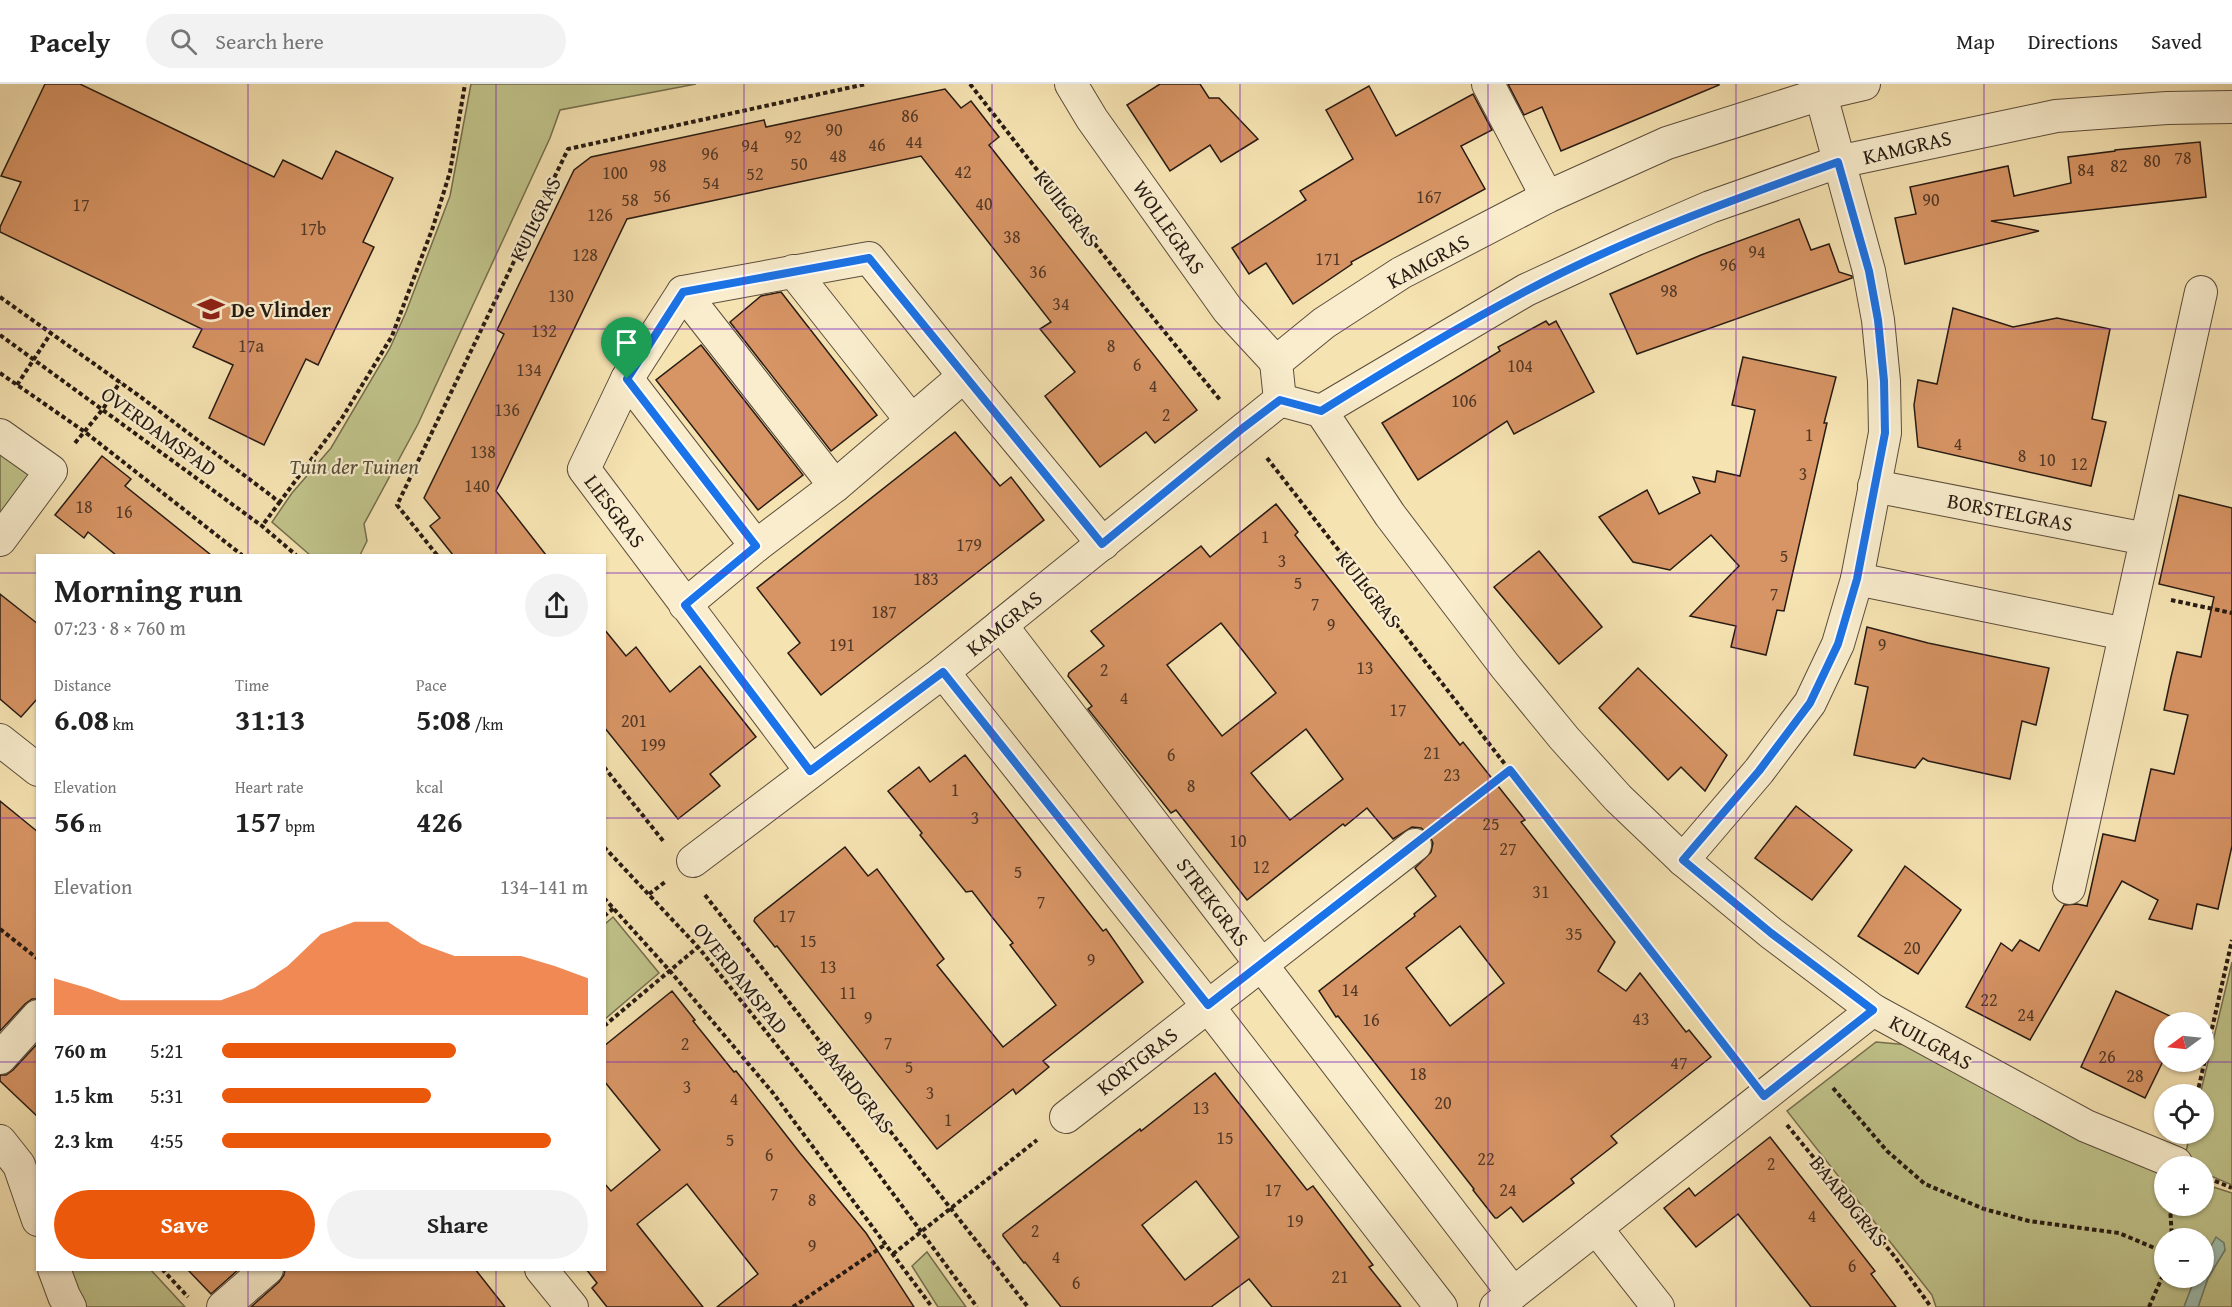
<!DOCTYPE html>
<meta charset="utf-8">
<style>
body{margin:0;font-family:"Gentium Book Plus",serif;background:#f2f2f2;color:#222;height:100vh;display:flex;flex-direction:column;font-size:22px;white-space:nowrap}
*{box-sizing:border-box;margin:0}
p{font-size:20px;color:#767676}
.icon{flex:none;width:33px;height:33px;fill:none;stroke:currentColor;stroke-width:2;stroke-linecap:round;stroke-linejoin:round}
.map{position:relative;flex:1;overflow:hidden}
.sheet{position:absolute;left:36px;top:470px;width:570px;height:717px;display:flex;flex-direction:column;background:#fff;border-radius:0px;box-shadow:0 2px 4px #0004}
.sheet>*{flex:none}
.needle{width:39px;rotate:255deg}
.buttons{position:absolute;left:2154px;top:928px;display:grid;gap:12px}
.buttons a{display:grid;place-items:center;width:60px;height:60px;border-radius:50%;background:#fff;box-shadow:0 2px 4px #0004;font-size:30px}
.pin{position:absolute;display:grid;place-items:center;width:51px;height:51px;color:#fff;margin:-62px -26px;border-radius:50% 50% 50% 0;rotate:-45deg;box-shadow:0 0 6px #0007}
.pin .icon{rotate:45deg}
.round{display:grid;place-items:center;flex:none;width:63px;height:63px;border-radius:32px;background:#f2f2f2}
.overview{display:flex;align-items:center;justify-content:space-between;height:102px;padding:0 18px}
h1{font-size:33px;font-weight:700;line-height:45px}
.stats{display:grid;grid-template-columns:repeat(3,1fr);gap:9px;height:102px;padding:6px 18px}
.stats div{display:grid;align-content:center}
.stats b{font-size:30px;font-weight:700}
.stats small{font-size:16px;font-weight:400}
.stats p{font-size:16px}
.chart{height:168px;padding:12px 18px}
.chart p{display:flex;justify-content:space-between}
.chart svg{width:100%;height:108px;margin-top:6px;fill:#ea580c;opacity:.7}
.primary-button{display:flex;gap:12px;margin-top:auto;padding:12px 18px}
.primary-button a{flex:1;height:69px;border-radius:36px;background:#ea580c;color:#fff;font-size:24px;font-weight:700;line-height:69px;text-align:center}
.primary-button a+a{background:#f2f2f2;color:#222}
ul{padding:0 18px;list-style:none;font-size:20px}
li{display:grid;grid-template-columns:96px 72px 1fr;align-items:center;height:45px}
li i{height:15px;border-radius:8px;background:#ea580c}
header{display:flex;align-items:center;gap:36px;box-sizing:border-box;height:84px;padding:0 30px;background:#fff;border-bottom:2px solid #e0e0e0}
header strong{font-size:28px}
nav{display:flex;gap:33px;margin-inline-start:auto;font-size:21px}
.search{width:420px;height:54px;background:#f2f2f2;display:flex;align-items:center;gap:15px;box-sizing:border-box;padding:0 21px;border-radius:33px;color:#767676;font-size:22px}
.map>svg:first-child{display:block}
.green{fill:#c0c38a;stroke:#746f4e;stroke-width:1.5}
.water{fill:#9dbead;stroke:#6e7d6f;stroke-width:1.5}
.building{fill:#d79464;stroke:#271b13;stroke-width:1.5;fill-rule:evenodd}
.lines{fill:none;stroke-linecap:round;stroke-linejoin:round}
.minor-casing{stroke:#5b4d3b;stroke-width:34}
.path{stroke:#271b13;stroke-width:4;stroke-dasharray:4.5 3;stroke-linecap:butt}
.minor{stroke:#f9edcd;stroke-width:32}
.route-casing{stroke:#fff;stroke-width:12}
.route{stroke:#1a73e8;stroke-width:8}
.grid{fill:none;stroke:#7b2cbf;stroke-width:1.5;stroke-opacity:0.55}
.labels{text-anchor:middle;dominant-baseline:central;stroke-width:4.5;stroke-linejoin:round;paint-order:stroke}
.number-label{font-size:18px;fill:#533927}
.street-label{font-size:21px;fill:#271b13;stroke:#f9edcd}
.poi-label{font-size:21px;font-weight:bold;fill:#271b13;stroke:#f9edcd;text-anchor:start}
.park-label{font-size:21px;font-style:italic;fill:#554d37;stroke:#f9edcd}
</style>
<header>
<strong>Pacely</strong>
<div class="search"><svg class="icon" aria-label="search" viewBox="0 0 24 24"><circle cx="10" cy="10" r="6"/><path d="M15 15l6 6"/></svg>Search here</div>
<nav><a>Map</a><a>Directions</a><a>Saved</a></nav>
</header>
<div class="map">
<svg width="2232" height="1223" viewBox="0 0 2232 1223">
<rect width="100%" height="100%" fill="#f6e3b2"/>
<filter id="stains"><feTurbulence type="fractalNoise" baseFrequency=".00333" numOctaves="4"/><feColorMatrix values="0 0 0 0 .2 0 0 0 0 .09 0 0 0 0 .02 0 0 0 .5 -.17"/></filter>
<radialGradient id="worn" r=".72"><stop offset=".6" stop-color="#630" stop-opacity="0"/><stop offset="1" stop-color="#630" stop-opacity=".3"/></radialGradient>
<g class="green">
<path d="M471,0H696L560,26L550,54L418,340L364,440L367,457L360,471H310L272,438L292,409L331,364L390,264L406,228L450,112Z"/>
<path d="M0,369L30,390L0,431Z"/>
<path d="M613,833L659,889L605,935V840Z"/>
<path d="M2232,878V1101L2204,1089V1083H2188L2183,1081L2190,1050H2204V1011H2200Z"/>
<path d="M1876,958L1920,962L2164,1085V1122H2204V1100L2232,1109V1223H2198L2208,1194L2225,1166L2216,1154L2204,1175V1155H2164V1194H2195L2184,1223H1936L1932,1211L1787,1027Z"/>
<path d="M927,1168L966,1223H938L912,1182Z"/>
<path d="M64,1185H150L185,1223H85Z"/>
</g>
<path class="water" d="M2216,1153L2224,1159L2225,1166L2208,1194L2198,1223H2184L2195,1194H2204V1175Z"/>
<g class="building">
<path d="M45,0H80L274,93L283,76L322,95L336,67L393,94L363,158L374,163L318,281L306,275L264,361L209,334L233,281L193,263L202,245L0,148V143L21,98L1,92Z"/>
<path d="M1160,0H1200L1209,14H1219L1258,55L1221,78L1210,61L1170,87L1127,21Z"/>
<path d="M1508,0H1719V1L1561,67L1542,23L1524,31Z"/>
<path d="M1369,2L1396,52L1473,10L1492,46L1461,62L1485,105L1351,178L1352,180L1293,220L1266,179L1249,190L1232,164L1306,116L1300,107L1353,75L1326,26Z"/>
<path d="M945,5L961,24L971,17L999,53L989,61L1197,326L1155,359L1146,348L1100,383L1045,312L1075,288L1040,245L1051,238L921,72L627,135L496,407L546,471H453L430,442L440,434L424,414L504,250L497,246L574,86L591,73L764,36L766,43Z"/>
<path d="M2200,58L2206,113L1991,137L2039,147L1905,180L1895,134L1916,130L1910,103L2008,82L2014,112L2071,99L2068,73L2115,67V66Z"/>
<path d="M1799,135L1811,166L1829,160L1839,188L1852,192V194L1637,270L1610,210L1701,171Z"/>
<path d="M781,208L877,331L831,367L730,238L761,212Z"/>
<path d="M1953,224L2013,243L2057,234L2110,245L2092,335L2106,338L2091,402L1918,363L1914,321L1918,296L1937,300Z"/>
<path d="M1546,237L1549,241L1556,237L1594,308L1514,350L1507,337L1418,396L1382,339L1500,267L1498,263Z"/>
<path d="M701,261L803,391L758,426L656,296Z"/>
<path d="M1743,273L1836,293L1824,339H1827L1784,527L1777,526L1766,571L1731,563L1736,542L1690,532L1739,482L1711,451L1670,486L1633,478L1599,433L1647,406L1659,430L1700,409L1693,393L1715,398L1717,387L1740,392L1755,326L1732,321Z"/>
<path d="M955,348L1000,402L1011,393L1044,436L821,611L788,569L800,559L757,504Z"/>
<path d="M102,372L131,395L125,402L211,471H116L88,448L84,454L55,431Z"/>
<path d="M2179,411L2232,424V762L2218,825L2197,820L2192,845L2149,835L2158,816L2122,797L2030,956L1966,923L2001,859L2012,867L2020,856L2039,867L2064,821L2077,820L2087,822L2103,750L2135,757L2151,685L2174,690L2188,631L2164,626L2171,593L2177,568L2201,573L2214,513L2159,500Z"/>
<path d="M1276,420L1298,448L1295,451L1460,661L1463,658L1525,736L1521,738L1615,858L1598,887L1626,907L1640,889L1686,948L1689,946L1711,973L1611,1052L1617,1059L1571,1095L1574,1099L1523,1138L1511,1123L1497,1134H1495L1473,1106L1474,1105L1338,932L1336,933L1319,907L1415,832L1414,830L1436,812L1415,784L1431,768L1433,759L1429,750L1421,744L1412,743L1393,755L1367,724L1345,742L1343,740L1247,816L1176,726L1171,729L1088,625L1092,622L1068,592L1069,589L1104,562L1091,547L1201,462L1210,473ZM1221,539L1276,609L1222,652L1167,581ZM1306,645L1343,695L1290,736L1251,689ZM1460,842L1504,899L1450,942L1406,884Z"/>
<path d="M1539,467L1602,543L1559,580L1494,503Z"/>
<path d="M0,510L38,540V614L21,633L0,615Z"/>
<path d="M1867,543L1928,559L2049,584L2036,641L2022,637L2010,695L1928,677L1923,674L1915,684L1854,671L1868,603L1855,600Z"/>
<path d="M604,545L626,572L636,563L670,608L700,582L756,653L710,690L720,702L678,735L604,643Z"/>
<path d="M1638,584L1727,671L1705,707L1681,683L1668,696L1599,624Z"/>
<path d="M965,671L1103,847L1106,845L1143,898L1043,977L1049,983L1016,1010L1013,1005L937,1065L777,862L775,863L754,837L755,834L845,763L868,792L877,785L944,875L937,881L1003,963L1056,921L1010,861L1013,859L992,833L972,807L966,808L920,751L922,749L888,707L919,683L930,698Z"/>
<path d="M0,717L38,748V915H32L25,920L0,947Z"/>
<path d="M1796,722L1852,766L1812,816L1755,774Z"/>
<path d="M1905,782L1961,826L1918,890L1858,852Z"/>
<path d="M672,907L695,936L693,937L734,988L736,987L800,1069L866,1149L914,1223H717L758,1190L687,1100L637,1140L703,1223H607L592,1204L597,1199L586,1185H604V1099L611,1107L660,1066L604,997V962Z"/>
<path d="M2116,907L2185,939H2164V975L2145,1014L2081,983Z"/>
<path d="M38,959V1033L0,997V991H6L13,986Z"/>
<path d="M1215,989L1307,1106L1313,1102L1373,1181L1369,1183L1401,1223H1272L1249,1195L1211,1223H1061L1025,1178L1024,1179L1003,1152V1150L1140,1045L1141,1047ZM1196,1097L1239,1153L1185,1196L1142,1141Z"/>
<path d="M1770,1053L1875,1187L1871,1190L1896,1223H1811L1738,1130L1696,1163L1664,1124L1689,1104L1695,1112Z"/>
<path d="M187,1185H239L211,1210Z"/>
<path d="M285,1185H475L505,1223H251L279,1198L284,1191Z"/>
</g>
<g class="lines">
<defs>
<g id="minor">
<path d="M1071,0L1092,35L1228,226L1276,278"/>
<path d="M1488,0L1547,113"/>
<path d="M793,187L911,336"/>
<path d="M683,208L835,402"/>
<path d="M1276,278L1324,239L1401,189L1547,113L1667,59L1821,10L1864,0"/>
<path d="M964,292L1103,460"/>
<path d="M627,295L756,462"/>
<path d="M1280,316L1321,327L1526,206L1636,155L1710,123L1838,78L2056,32L2167,24L2232,23"/>
<path d="M1321,327L1390,431L1505,582L1564,654L1618,714L1683,776L1771,849L1873,926L2086,1042L2176,1079"/>
<path d="M0,351L51,387L0,456"/>
<path d="M1874,402L2146,455"/>
<path d="M1857,495L2125,550"/>
<path d="M685,521L756,462L835,402L964,292L869,174L683,208L627,295L584,385L811,687"/>
<path d="M1001,541L1513,1209"/>
<path d="M943,588L1207,921L1441,1223"/>
<path d="M0,656L38,686"/>
<path d="M1683,776L1759,687L1810,619L1838,560L1857,495L1885,349L1884,297L1878,236L1869,187L1818,0"/>
<path d="M693,777L943,588L1280,316L1276,278"/>
<path d="M2069,804L2201,208"/>
<path d="M0,974L38,932"/>
<path d="M1066,1033L1415,761"/>
<path d="M0,1057L19,1081L38,1136"/>
<path d="M1596,1144L1658,1223"/>
<path d="M54,1185L64,1212L70,1223"/>
<path d="M541,1185L572,1223"/>
<path d="M223,1223L267,1185"/>
<path d="M1496,1223L1873,926"/>
</g>
</defs>
<use href="#minor" class="minor-casing"/>
<g class="path">
<path d="M970,0L1141,219L1221,317"/>
<path d="M0,213L138,311L273,413L279,419L262,442"/>
<path d="M0,251L262,442L296,471"/>
<path d="M0,289L85,348L242,471"/>
<path d="M17,301L51,249"/>
<path d="M75,359L103,325L120,298"/>
<path d="M1267,374L1741,984"/>
<path d="M279,419L342,334L392,252L433,143L450,88L465,0"/>
<path d="M437,471L397,421L568,65L866,0"/>
<path d="M2171,516L2232,529"/>
<path d="M604,683L664,758"/>
<path d="M1442,740L1510,686"/>
<path d="M604,763L698,863L857,1061L977,1223"/>
<path d="M649,810L665,798"/>
<path d="M705,811L1028,1223"/>
<path d="M604,814L670,887L773,1009L932,1223"/>
<path d="M604,832L614,824"/>
<path d="M0,845L38,875"/>
<path d="M604,942L698,863"/>
<path d="M1833,1004L1887,1067L1925,1100L1984,1125L2029,1137L2119,1149L2164,1168"/>
<path d="M2197,1011L2232,856"/>
<path d="M1787,1041L1895,1173L1931,1223"/>
<path d="M2208,1094L2232,1104"/>
<path d="M2170,1122L2172,1155"/>
<path d="M893,1170L1037,1056"/>
<path d="M162,1185L188,1213"/>
<path d="M793,1223L886,1160"/>
<path d="M2149,1223L2164,1189"/>
</g>
<use href="#minor" class="minor"/>
</g>
<g class="lines">
<defs>
<path id="route" d="M1838,78L1869,187L1878,236L1884,297L1885,349L1857,495L1838,560L1810,619L1759,687L1683,776L1771,849L1873,926L1764,1012L1510,686L1208,921L943,588L810,687L685,521L756,462L627,295L683,208L869,174L1102,460L1243,344L1280,316L1321,327C1388,285 1456,244 1526,207C1626,154 1732,116 1838,78Z"/>
</defs>
<use href="#route" class="route-casing"/>
<use href="#route" class="route"/>
</g>
<path class="grid" d="M248,0V471M496,0V471M744,0V1223M992,0V1223M1240,0V1223M1488,0V1223M1736,0V1223M1984,0V1223M0,245H2232M0,489H38M604,489H2232M0,734H38M604,734H2232M0,978H38M604,978H2232M248,1185V1223M496,1185V1223"/>
<defs>
<symbol id="school-bare" viewBox="-9 -9 18 18"><path d="M0-5L7-2L0 1L-7-2ZM-4 1L0 2.5L4 1V4Q0 6-4 4Z" fill="#8f2418" stroke="#f9edcd" stroke-width="2.5" paint-order="stroke"/></symbol>
</defs>
<g fill-rule="evenodd">
<use href="#school-bare" x="192" y="206" width="38" height="38"/>
</g>
<g class="labels">
<g class="number-label">
<text x="910" y="31">86</text>
<text x="834" y="45">90</text>
<text x="793" y="52">92</text>
<text x="914" y="57">44</text>
<text x="877" y="60">46</text>
<text x="750" y="61">94</text>
<text x="710" y="69">96</text>
<text x="838" y="71">48</text>
<text x="2183" y="73">78</text>
<text x="2152" y="76">80</text>
<text x="799" y="79">50</text>
<text x="658" y="81">98</text>
<text x="2119" y="81">82</text>
<text x="2086" y="85">84</text>
<text x="963" y="87">42</text>
<text x="615" y="88">100</text>
<text x="755" y="89">52</text>
<text x="711" y="98">54</text>
<text x="662" y="111">56</text>
<text x="1429" y="112">167</text>
<text x="630" y="115">58</text>
<text x="1931" y="115">90</text>
<text x="984" y="119">40</text>
<text x="81" y="120">17</text>
<text x="600" y="130">126</text>
<text x="313" y="144">17b</text>
<text x="1012" y="152">38</text>
<text x="1757" y="167">94</text>
<text x="585" y="170">128</text>
<text x="1328" y="174">171</text>
<text x="1728" y="180">96</text>
<text x="1038" y="187">36</text>
<text x="1669" y="206">98</text>
<text x="561" y="211">130</text>
<text x="1061" y="219">34</text>
<text x="544" y="246">132</text>
<text x="251" y="261">17a</text>
<text x="1111" y="261">8</text>
<text x="1137" y="280">6</text>
<text x="1520" y="281">104</text>
<text x="529" y="285">134</text>
<text x="1153" y="301">4</text>
<text x="1464" y="316">106</text>
<text x="507" y="325">136</text>
<text x="1166" y="330">2</text>
<text x="1809" y="350">1</text>
<text x="1958" y="359">4</text>
<text x="483" y="367">138</text>
<text x="2022" y="371">8</text>
<text x="2047" y="375">10</text>
<text x="2079" y="379">12</text>
<text x="1803" y="389">3</text>
<text x="477" y="401">140</text>
<text x="84" y="422">18</text>
<text x="124" y="427">16</text>
<text x="1265" y="452">1</text>
<text x="969" y="460">179</text>
<text x="1784" y="471">5</text>
<text x="1282" y="476">3</text>
<text x="926" y="494">183</text>
<text x="1298" y="498">5</text>
<text x="1774" y="509">7</text>
<text x="1315" y="519">7</text>
<text x="884" y="527">187</text>
<text x="1331" y="540">9</text>
<text x="842" y="560">191</text>
<text x="1882" y="560">9</text>
<text x="1365" y="583">13</text>
<text x="1104" y="585">2</text>
<text x="1124" y="613">4</text>
<text x="1398" y="625">17</text>
<text x="634" y="636">201</text>
<text x="653" y="660">199</text>
<text x="1432" y="668">21</text>
<text x="1171" y="670">6</text>
<text x="1452" y="690">23</text>
<text x="1191" y="701">8</text>
<text x="955" y="705">1</text>
<text x="975" y="733">3</text>
<text x="1491" y="739">25</text>
<text x="1238" y="756">10</text>
<text x="1508" y="764">27</text>
<text x="1261" y="782">12</text>
<text x="1018" y="787">5</text>
<text x="1541" y="807">31</text>
<text x="1041" y="817">7</text>
<text x="787" y="831">17</text>
<text x="1574" y="849">35</text>
<text x="808" y="856">15</text>
<text x="1912" y="863">20</text>
<text x="1091" y="875">9</text>
<text x="828" y="882">13</text>
<text x="1350" y="905">14</text>
<text x="848" y="908">11</text>
<text x="1989" y="915">22</text>
<text x="2026" y="930">24</text>
<text x="868" y="933">9</text>
<text x="1641" y="934">43</text>
<text x="1371" y="935">16</text>
<text x="888" y="958">7</text>
<text x="685" y="959">2</text>
<text x="2107" y="972">26</text>
<text x="1679" y="978">47</text>
<text x="909" y="982">5</text>
<text x="1418" y="989">18</text>
<text x="2135" y="991">28</text>
<text x="687" y="1002">3</text>
<text x="930" y="1008">3</text>
<text x="734" y="1014">4</text>
<text x="1443" y="1018">20</text>
<text x="1201" y="1023">13</text>
<text x="948" y="1035">1</text>
<text x="1225" y="1053">15</text>
<text x="730" y="1055">5</text>
<text x="769" y="1070">6</text>
<text x="1486" y="1074">22</text>
<text x="1771" y="1079">2</text>
<text x="1273" y="1105">17</text>
<text x="1508" y="1105">24</text>
<text x="774" y="1109">7</text>
<text x="812" y="1115">8</text>
<text x="1812" y="1131">4</text>
<text x="1295" y="1136">19</text>
<text x="1035" y="1146">2</text>
<text x="812" y="1161">9</text>
<text x="1056" y="1172">4</text>
<text x="1852" y="1181">6</text>
<text x="1340" y="1192">21</text>
<text x="1076" y="1198">6</text>
</g>
<g class="street-label">
<text transform="translate(1907 63) rotate(-13)">KAMGRAS</text>
<text transform="translate(1067 124) rotate(52)">KUILGRAS</text>
<text transform="translate(535 135) rotate(-64)">KUILGRAS</text>
<text transform="translate(1169 143) rotate(55)">WOLLEGRAS</text>
<text transform="translate(1428 177) rotate(-29)">KAMGRAS</text>
<text transform="translate(159 347) rotate(36)">OVERDAMSPAD</text>
<text transform="translate(615 427) rotate(53)">LIESGRAS</text>
<text transform="translate(2010 428) rotate(11)">BORSTELGRAS</text>
<text transform="translate(1369 505) rotate(52)">KUILGRAS</text>
<text transform="translate(1004 539) rotate(-39)">KAMGRAS</text>
<text transform="translate(1213 818) rotate(53)">STREKGRAS</text>
<text transform="translate(741 894) rotate(51)">OVERDAMSPAD</text>
<text transform="translate(1931 958) rotate(29)">KUILGRAS</text>
<text transform="translate(1137 977) rotate(-38)">KORTGRAS</text>
<text transform="translate(856 1003) rotate(52)">BAARDGRAS</text>
<text transform="translate(1849 1117) rotate(51)">BAARDGRAS</text>
</g>
<g class="poi-label">
<text x="231" y="225">De Vlinder</text>
</g>
<g class="park-label">
<text x="354" y="382">Tuin der Tuinen</text>
</g>
</g>
<rect width="100%" height="100%" filter="url(#stains)"/>
<rect width="100%" height="100%" fill="url(#worn)"/>
</svg>
<div class="buttons">
<a><svg class="needle" viewBox="-14 -14 28 28"><path d="M0-13l5 13h-10z" fill="#e53935"/><path d="M0 13l5-13h-10z" fill="#767676"/></svg></a>
<a><svg class="icon" aria-label="locate" viewBox="0 0 24 24"><circle cx="12" cy="12" r="6"/><path d="M12 2v4M12 18v4M2 12h4M18 12h4"/></svg></a>
<a>+</a>
<a>−</a>
</div>
<div class="pin" style="left:627px;top:295px;background:#1e9e55"><svg class="icon" aria-label="arrive" viewBox="0 0 24 24"><path d="M6 21V4h12l-3 4 3 4H6"/></svg></div>
<section class="sheet">
<div class="overview"><div><h1>Morning run</h1><p>07:23 · 8 × 760 m</p></div><a class="round"><svg class="icon" aria-label="share" viewBox="0 0 24 24"><path d="M12 15V3M7 8l5-5 5 5M5 13v7h14v-7"/></svg></a></div>
<div class="stats">
<div><p>Distance</p><b>6.08<small> km</small></b></div>
<div><p>Time</p><b>31:13</b></div>
<div><p>Pace</p><b>5:08<small> /km</small></b></div>
</div>
<div class="stats">
<div><p>Elevation</p><b>56<small> m</small></b></div>
<div><p>Heart rate</p><b>157<small> bpm</small></b></div>
<div><p>kcal</p><b>426</b></div>
</div>
<div class="chart"><p><span>Elevation</span>134–141 m</p>
<svg viewBox="0 0 160 44" preserveAspectRatio="none"><path d="M0 44V29L10 33L20 38L30 38L40 38L50 38L60 33L70 24L80 11L90 6L100 6L110 15L120 20L130 20L140 20L150 24L160 29V44z"/></svg>
</div>
<ul>
<li><b>760 m</b>5:21<i style="width:64%"></i></li>
<li><b>1.5 km</b>5:31<i style="width:57%"></i></li>
<li><b>2.3 km</b>4:55<i style="width:90%"></i></li>
</ul>
<div class="primary-button"><a>Save</a><a>Share</a></div>
</section>
</div>
